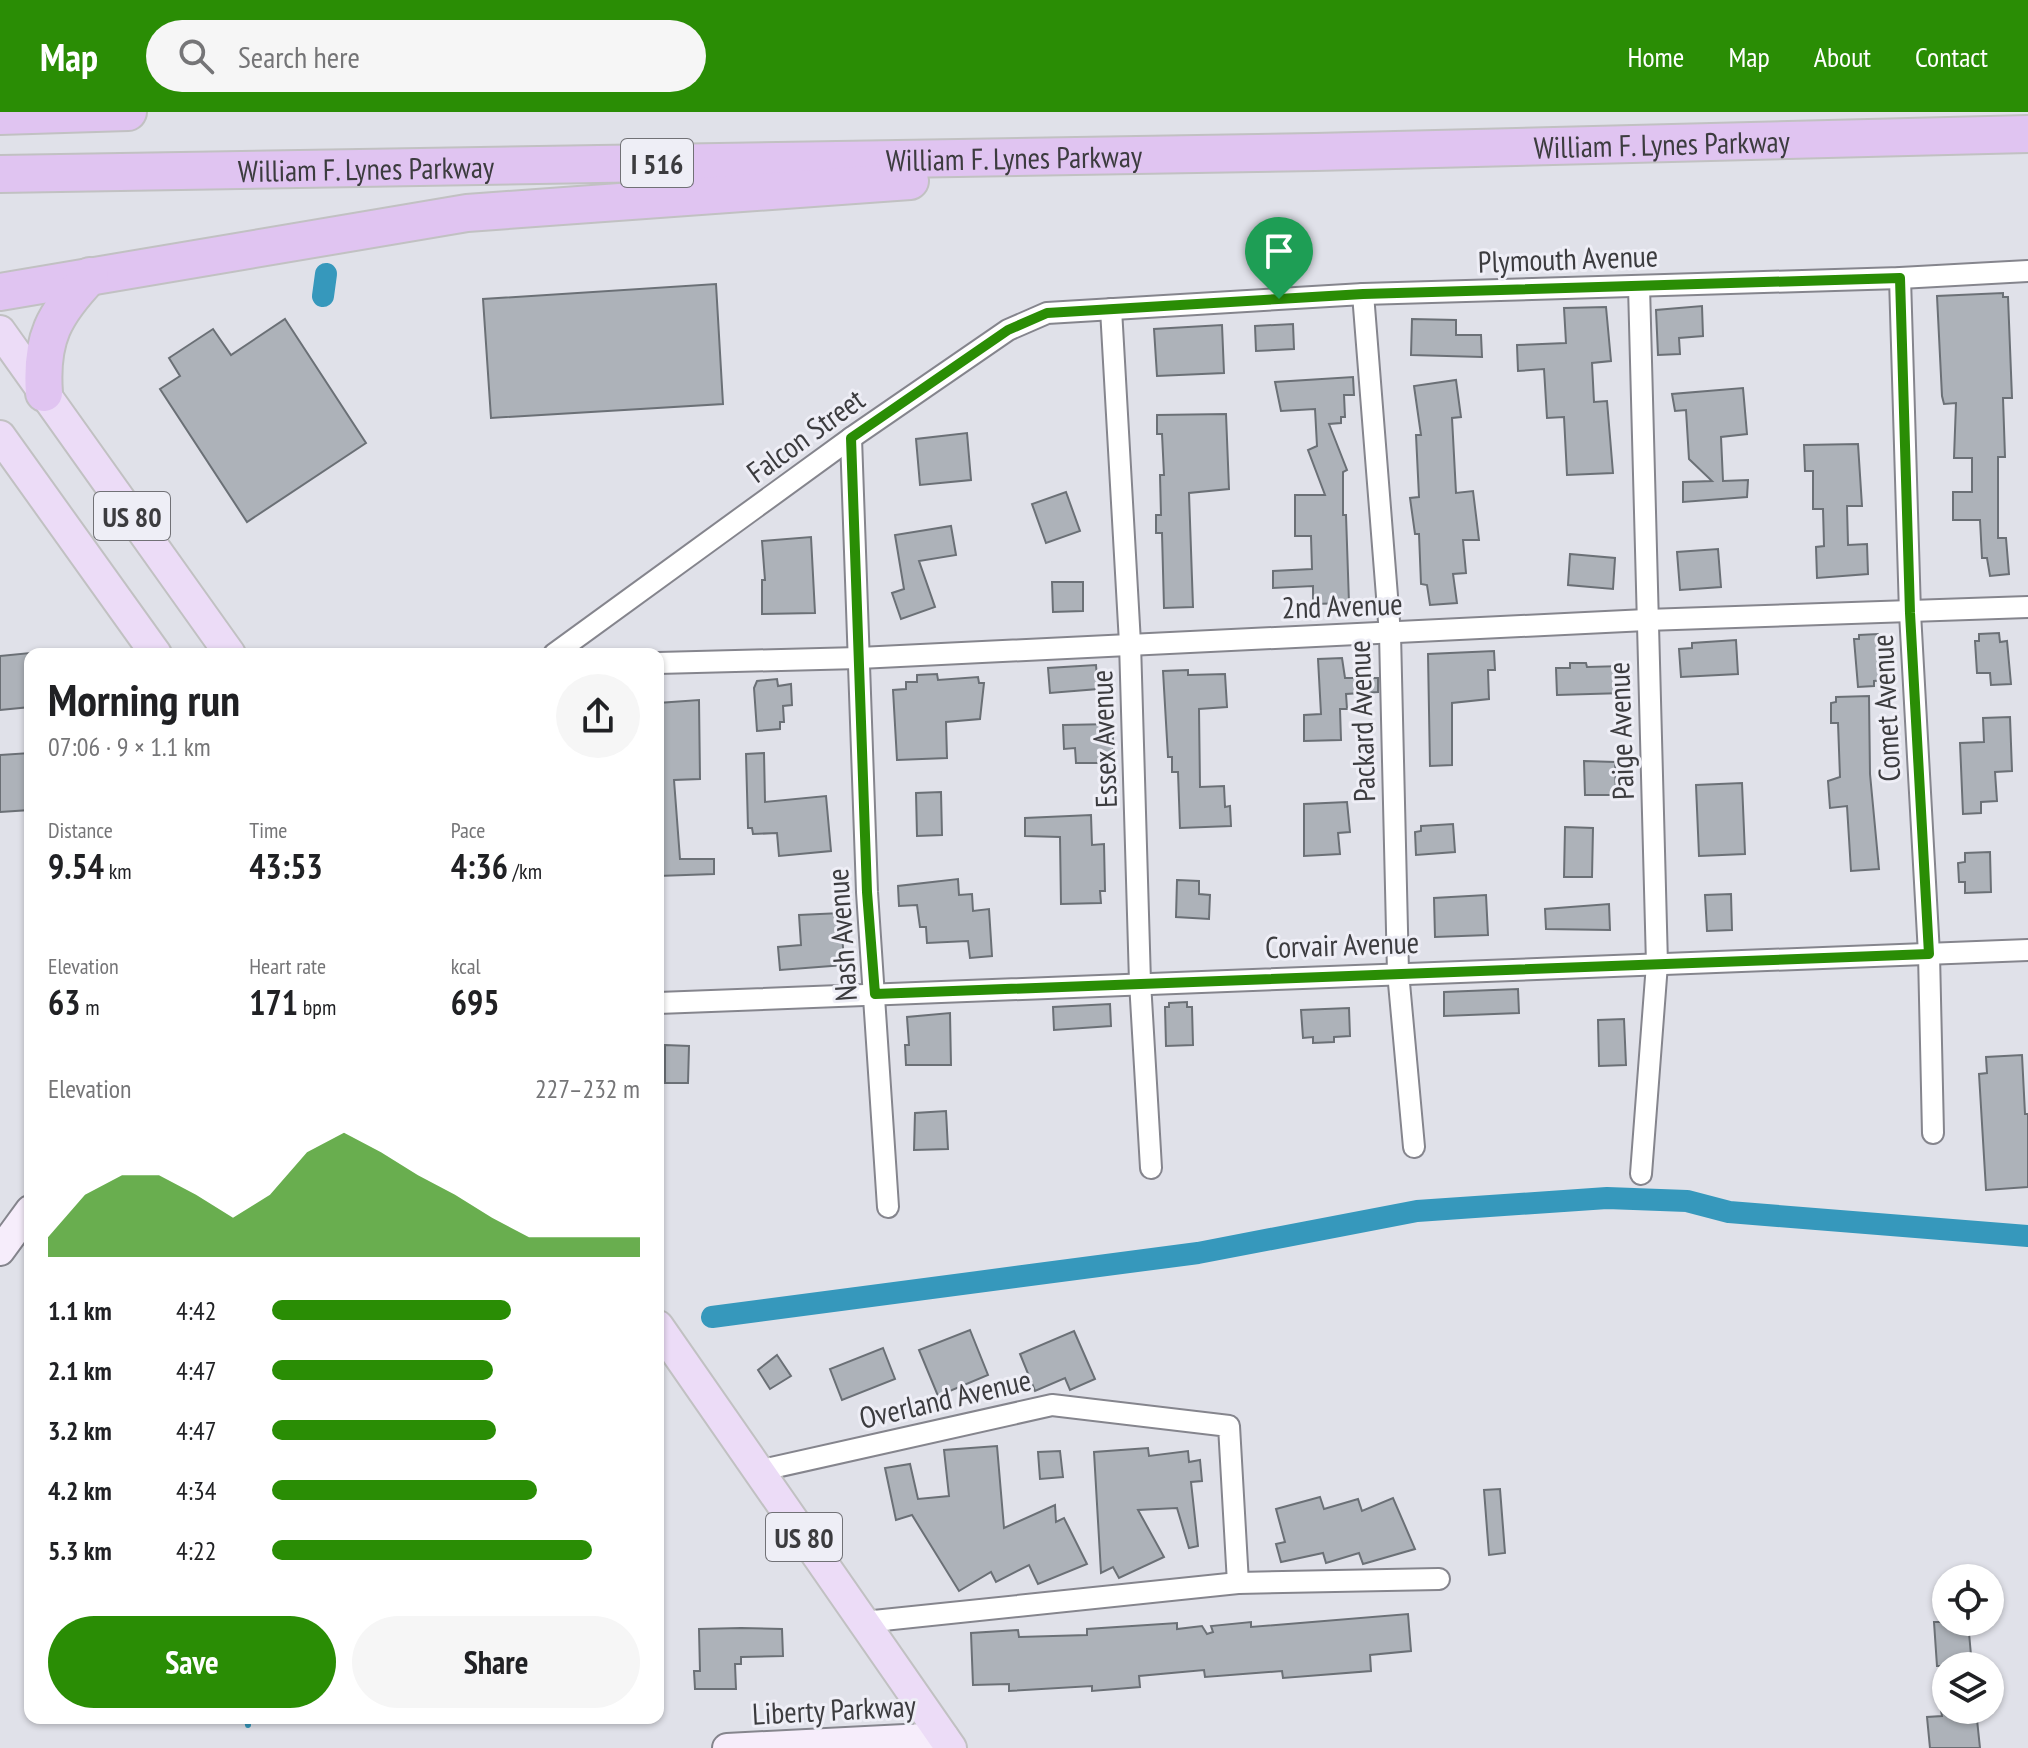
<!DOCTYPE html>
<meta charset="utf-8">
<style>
body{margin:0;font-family:"PT Sans Narrow",sans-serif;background:#f6f6f6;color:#202124;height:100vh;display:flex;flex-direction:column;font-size:30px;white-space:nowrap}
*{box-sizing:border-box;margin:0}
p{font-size:26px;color:#757577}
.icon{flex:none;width:44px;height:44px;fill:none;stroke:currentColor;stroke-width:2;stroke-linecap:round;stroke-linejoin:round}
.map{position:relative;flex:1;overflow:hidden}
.drawer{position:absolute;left:24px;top:536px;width:640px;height:1076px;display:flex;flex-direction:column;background:#fff;border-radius:16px;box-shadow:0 2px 6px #0004}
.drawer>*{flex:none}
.buttons{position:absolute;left:1932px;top:1452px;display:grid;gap:16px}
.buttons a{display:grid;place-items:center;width:72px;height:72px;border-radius:50%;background:#fff;box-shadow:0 2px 6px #0004;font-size:40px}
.pin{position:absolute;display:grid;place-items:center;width:68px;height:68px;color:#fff;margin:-82px -34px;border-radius:50% 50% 50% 0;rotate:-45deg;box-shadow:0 0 8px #0007}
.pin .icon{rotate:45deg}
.round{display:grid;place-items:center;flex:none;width:84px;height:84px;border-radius:42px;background:#f6f6f6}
.head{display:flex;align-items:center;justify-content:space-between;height:136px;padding:0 24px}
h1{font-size:44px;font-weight:800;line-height:60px}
.figures{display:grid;grid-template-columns:repeat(3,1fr);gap:12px;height:136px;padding:8px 24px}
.figures div{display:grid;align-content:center}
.figures b{font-size:34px;font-weight:800}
.figures small{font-size:22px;font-weight:400}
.figures p{font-size:22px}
.chart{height:224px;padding:16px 24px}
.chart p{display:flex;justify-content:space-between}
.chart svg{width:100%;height:144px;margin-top:8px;fill:#2a8d05;opacity:.7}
.button{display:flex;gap:16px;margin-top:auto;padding:16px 24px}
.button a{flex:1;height:92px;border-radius:48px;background:#2a8d05;color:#fff;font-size:32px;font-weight:800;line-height:92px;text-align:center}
.button a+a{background:#f6f6f6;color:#202124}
ul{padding:0 24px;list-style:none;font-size:26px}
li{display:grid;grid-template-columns:128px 96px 1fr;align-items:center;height:60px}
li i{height:20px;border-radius:10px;background:#2a8d05}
header{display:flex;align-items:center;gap:48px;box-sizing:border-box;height:112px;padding:0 40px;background:#2a8d05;color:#fff}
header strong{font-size:38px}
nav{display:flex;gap:44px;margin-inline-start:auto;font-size:28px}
.search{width:560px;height:72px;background:#f6f6f6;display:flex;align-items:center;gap:20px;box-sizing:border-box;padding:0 28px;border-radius:44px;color:#757577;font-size:30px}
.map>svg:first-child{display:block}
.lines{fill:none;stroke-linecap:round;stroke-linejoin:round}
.stream{stroke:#3698bc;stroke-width:6}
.canal{stroke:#3698bc;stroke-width:22}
.building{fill:#adb2b9;stroke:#6b7076;stroke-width:2}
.street-casing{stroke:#85858d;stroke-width:24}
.secondary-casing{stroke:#85858d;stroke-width:32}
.primary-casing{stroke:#c1c1c2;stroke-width:34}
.highway-casing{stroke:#c1c1c2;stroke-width:40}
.street{stroke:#fff;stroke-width:20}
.secondary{stroke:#f6edfb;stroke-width:28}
.primary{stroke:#ecdcf7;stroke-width:30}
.highway{stroke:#e0c4f1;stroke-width:36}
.route-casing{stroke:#fff;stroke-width:16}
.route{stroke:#2a8d05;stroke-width:10}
.labels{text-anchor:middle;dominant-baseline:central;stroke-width:6;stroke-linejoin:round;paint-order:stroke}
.shield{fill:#eeeef6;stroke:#717176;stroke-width:2}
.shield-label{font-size:28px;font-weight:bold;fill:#3c3c3f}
.street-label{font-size:30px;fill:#3c3c3f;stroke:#eeeef6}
</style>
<header>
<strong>Map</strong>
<div class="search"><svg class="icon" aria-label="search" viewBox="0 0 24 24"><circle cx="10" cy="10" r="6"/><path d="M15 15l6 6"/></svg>Search here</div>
<nav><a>Home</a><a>Map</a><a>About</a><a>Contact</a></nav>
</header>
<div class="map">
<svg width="2028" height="1636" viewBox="0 0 2028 1636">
<rect width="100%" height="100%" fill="#e0e1e9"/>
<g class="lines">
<path class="stream" d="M247,1606L248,1613"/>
<g class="canal">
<path d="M323,184L326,162"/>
<path d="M712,1205L1198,1141L1417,1099L1607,1086L1687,1089L1729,1100L2028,1124"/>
</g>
</g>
<g class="building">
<path d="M716,172L723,292L491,306L483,187Z"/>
<path d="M2003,181V185H2008L2012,286H2003L2005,345H1998V426H2006L2009,462L1990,464L1987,446H1982L1980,408H1953V380H1972V346H1954L1956,291L1944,292L1942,284L1937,184Z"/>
<path d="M1702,194L1703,224L1679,226L1680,242L1658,243L1656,198Z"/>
<path d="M1606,195L1611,249L1592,251L1594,290L1607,289L1613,361L1567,363L1564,305L1547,306L1544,257L1518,259L1517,233L1566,231L1564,196Z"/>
<path d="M285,207L366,331L247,410L160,277L180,264L169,246L213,217L231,243Z"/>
<path d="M1412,207L1456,208V223H1481L1482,245L1411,243Z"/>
<path d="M1293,212L1294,237L1256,239L1255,214Z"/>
<path d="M1222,213L1224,261L1157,264L1154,217Z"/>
<path d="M1353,265L1354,283H1344L1345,305H1341V311L1329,312L1347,358L1343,360V403H1346L1349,491L1313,492V474L1273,476V459L1312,457L1311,424H1295V383H1325L1308,338L1317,334L1315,297L1281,299L1275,270Z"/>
<path d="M1456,268L1461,305L1452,306L1456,381L1473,379L1479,428H1463L1466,461L1453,462L1457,491L1430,493L1427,473L1421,472L1419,422H1415L1410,386L1419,385L1416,323H1421L1414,274Z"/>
<path d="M1743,276L1747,322L1721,325L1723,369L1748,368L1747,385L1683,390V370L1712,369L1689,347L1686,298L1675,299L1672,282Z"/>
<path d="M1226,302L1229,377L1189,381L1193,495L1164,496L1162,421H1156V403H1161L1160,363H1164L1162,322H1157V303Z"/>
<path d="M967,321L971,368L920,373L916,327Z"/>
<path d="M1858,332L1862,394H1847L1848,433L1867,432L1868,462L1817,466L1816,435L1824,434L1823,397H1813V359H1805L1804,333Z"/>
<path d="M1066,380L1080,419L1046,431L1032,392Z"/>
<path d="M951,414L956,443L919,449L935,495L901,507L892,481L904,477L895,423Z"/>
<path d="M811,425L815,501L762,502V468H765L762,429Z"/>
<path d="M1718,437L1721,475L1680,478L1677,440Z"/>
<path d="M1570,442L1615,446L1613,477L1568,473Z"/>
<path d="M1052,470H1083V499L1053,500Z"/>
<path d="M1999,521L2000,530L2007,529L2011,572L1991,573L1990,561H1977L1975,529H1979V522Z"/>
<path d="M1878,522V526H1882L1885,568L1874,569V574L1858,575L1854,527H1859V523Z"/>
<path d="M1736,528L1738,562L1681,565L1679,537L1692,536V531Z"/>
<path d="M1494,539L1495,558H1488L1489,587L1452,591V653L1430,654L1428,542Z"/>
<path d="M30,541V595L0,598V544Z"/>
<path d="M1342,546L1345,566H1378V580L1346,582L1347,597H1340L1341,628L1304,629V603L1321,602L1318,547Z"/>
<path d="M1570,551H1586L1587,555L1623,554L1624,581L1557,583L1556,556H1570Z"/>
<path d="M1096,553L1098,577L1050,581L1048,556Z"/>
<path d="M1188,558V563L1225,562L1227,595L1199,597L1200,675L1224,674L1225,695L1230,694L1231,714L1180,716L1178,660H1172V645H1168L1163,559Z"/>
<path d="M937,562L938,568L978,565L979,571H984L980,607L946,610L947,646L897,648L893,578L906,577V570H917V563Z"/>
<path d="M777,567L778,574L791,572L792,593L783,594L784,610H780V617L757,619L754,576L757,569Z"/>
<path d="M1869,584L1870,662L1879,757L1851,759L1847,694L1830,696L1828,669L1840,665L1838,611H1831V591L1836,590V585Z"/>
<path d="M699,588L700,667L674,668L680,747H714V762L658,764V591Z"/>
<path d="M2010,605L2012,659L1995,660L1997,689L1981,690V701L1963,702L1960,631L1984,630L1983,606Z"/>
<path d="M1113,612V651H1076L1075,636L1064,637L1063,613Z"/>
<path d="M30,641V698L0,700V643Z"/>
<path d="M764,641L765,690L826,684L831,739L779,744L777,721L753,722L752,716H748L746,642Z"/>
<path d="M1584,649L1615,650L1616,683H1585Z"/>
<path d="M1742,671L1745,742L1699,744L1696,673Z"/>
<path d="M941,680L942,723L917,724L916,681Z"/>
<path d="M1347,690L1350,720L1338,721L1340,742L1304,744V692Z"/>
<path d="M1091,703L1092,733L1104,732L1105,779H1100L1101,791L1061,792L1060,725L1025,724V706Z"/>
<path d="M1453,712L1455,740L1416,743L1415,720L1421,719V714Z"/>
<path d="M1565,715L1593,716L1592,765H1564Z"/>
<path d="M1990,740L1991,780L1965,781V770H1959L1958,751L1965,750V741Z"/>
<path d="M958,767L959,783L972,782L973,799L989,797L992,844L970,846L968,829L927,831L926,815H920L917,793L899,794L898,774Z"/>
<path d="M1177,768L1199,769V782L1210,783L1209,807L1176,805Z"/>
<path d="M1731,782L1732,818L1707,819L1705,783Z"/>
<path d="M1486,783L1488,823L1435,825L1434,786Z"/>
<path d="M1609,792L1610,818L1546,817L1545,797Z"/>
<path d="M841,801L844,853L780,858L778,835L801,833L799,803Z"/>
<path d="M1518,877L1519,901L1444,904V880Z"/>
<path d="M1187,890V895H1192L1193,933L1166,934L1165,895H1169V891Z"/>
<path d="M1110,892L1111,914L1054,918L1053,895Z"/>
<path d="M1349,896L1350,924L1334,925V930L1313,931V925L1303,926L1301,898Z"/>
<path d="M950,901L951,953H906L905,933H909L907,905Z"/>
<path d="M1624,907L1626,953L1599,954L1598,908Z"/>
<path d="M665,933L689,934L688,971H665Z"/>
<path d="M2022,943L2025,1002H2028V1075L1986,1078L1979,962L1987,961L1986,945Z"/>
<path d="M946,999L948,1037L914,1038L915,1001Z"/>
<path d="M970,1218L988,1263L938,1284L919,1238Z"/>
<path d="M1074,1219L1095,1267L1070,1278L1065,1266L1035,1279L1020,1242Z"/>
<path d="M883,1236L895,1267L842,1288L830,1257Z"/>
<path d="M777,1243L791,1264L770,1277L758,1258Z"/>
<path d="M997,1334L1004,1416L1055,1393L1056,1410L1064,1406L1087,1452L1038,1472L1029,1453L996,1470L991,1460L959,1479L912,1403L896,1408L885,1356L910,1352L918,1387L949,1384L944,1338Z"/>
<path d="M1148,1336L1149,1344L1188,1339L1189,1350L1200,1348L1202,1369L1191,1370L1198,1434L1189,1436L1177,1396L1138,1398L1164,1445L1119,1466L1113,1455L1101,1461L1094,1340Z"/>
<path d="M1060,1339L1063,1365L1040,1367L1038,1340Z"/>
<path d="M1500,1377L1505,1441L1489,1443L1484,1378Z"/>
<path d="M1320,1385L1324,1397L1358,1387L1362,1399L1393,1386L1415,1437L1363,1452L1359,1441L1326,1451L1323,1441L1281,1450L1276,1432L1285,1430L1276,1397Z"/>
<path d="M1408,1502L1411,1539L1370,1543L1371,1559L1283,1566L1282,1559L1205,1565L1204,1558L1139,1564L1140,1575L1092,1579V1574L1009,1579V1572L973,1573L971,1521L1018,1518L1019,1525L1087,1523V1517L1177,1511V1517L1202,1514L1207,1522L1213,1520L1211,1514L1251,1510V1515Z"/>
<path d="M1934,1510H1968L1972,1554H1937Z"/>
<path d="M741,1516L782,1517L783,1544L741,1545V1552H735L736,1577H695L694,1559H700L699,1517Z"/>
<path d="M1941,1598H1976L1980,1636H1930L1927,1605L1942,1604Z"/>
</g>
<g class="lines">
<defs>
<g id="street">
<path d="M1900,166L1910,501L1929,842L1933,1021"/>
<path d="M1639,174L1657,852L1641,1062"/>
<path d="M1363,182L1390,522L1398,860L1414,1035"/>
<path d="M1111,197L1130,531L1140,870L1151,1056"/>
<path d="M851,326L867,780L888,1095"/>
<path d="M554,542L851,326L1008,218L1047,201L1363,182L1900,166L2028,159"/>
<path d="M658,551L859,546L1646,508L2028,495"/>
<path d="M658,891L2028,838"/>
<path d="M758,1359L1052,1293L1229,1314L1238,1471"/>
<path d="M864,1510L1238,1471L1439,1467"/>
</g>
<g id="secondary">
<path d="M0,1139L30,1098"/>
<path d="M727,1636L944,1625"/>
</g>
<g id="primary">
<path d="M0,219L230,542"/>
<path d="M0,324L156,542"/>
<path d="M658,1214L951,1636"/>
</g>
<g id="highway">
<path d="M0,4L128,0"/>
<path id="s1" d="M0,62L1315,40L2028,22"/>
<path d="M0,180L467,101L910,69"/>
<path d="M44,281C40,227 54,202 90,164"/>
</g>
</defs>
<use href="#street" class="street-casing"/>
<use href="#secondary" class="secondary-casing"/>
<use href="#primary" class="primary-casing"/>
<use href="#highway" class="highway-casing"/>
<use href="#street" class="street"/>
<use href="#secondary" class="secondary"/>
<use href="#primary" class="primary"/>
<use href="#highway" class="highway"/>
</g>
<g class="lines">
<defs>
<path id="route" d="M1900,166L1910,501L1929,842L875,882L867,780L851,326L1008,218L1047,201L1363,182Z"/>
</defs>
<use href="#route" class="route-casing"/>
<use href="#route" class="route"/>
</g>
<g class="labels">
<g class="shield">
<rect x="621" y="27" width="72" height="48" rx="6"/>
<rect x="94" y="380" width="76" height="48" rx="6"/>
<rect x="766" y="1401" width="76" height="48" rx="6"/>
</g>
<g class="shield-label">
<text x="657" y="51">I 516</text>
<text x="132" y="404">US 80</text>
<text x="804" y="1425">US 80</text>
</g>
<g class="street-label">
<text stroke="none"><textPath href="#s1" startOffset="1662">William F. Lynes Parkway</textPath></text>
<text stroke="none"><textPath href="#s1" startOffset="1014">William F. Lynes Parkway</textPath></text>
<text stroke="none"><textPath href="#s1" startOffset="366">William F. Lynes Parkway</textPath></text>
<text transform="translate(1568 146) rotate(-2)">Plymouth Avenue</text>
<text transform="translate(805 323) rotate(-36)">Falcon Street</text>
<text transform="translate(1342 493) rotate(-2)">2nd Avenue</text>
<text transform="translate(1885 596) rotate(-93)">Comet Avenue</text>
<text transform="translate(1361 609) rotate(-92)">Packard Avenue</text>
<text transform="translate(1620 619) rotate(-92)">Paige Avenue</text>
<text transform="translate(1103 627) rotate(-92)">Essex Avenue</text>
<text transform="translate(841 823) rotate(-94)">Nash Avenue</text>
<text transform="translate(1342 832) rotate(-2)">Corvair Avenue</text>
<text transform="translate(945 1286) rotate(-13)">Overland Avenue</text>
<text transform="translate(834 1597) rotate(-3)">Liberty Parkway</text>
</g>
</g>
</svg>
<div class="buttons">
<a><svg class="icon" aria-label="locate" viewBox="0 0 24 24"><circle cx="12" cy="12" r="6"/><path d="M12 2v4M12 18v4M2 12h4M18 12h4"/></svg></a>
<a><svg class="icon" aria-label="layers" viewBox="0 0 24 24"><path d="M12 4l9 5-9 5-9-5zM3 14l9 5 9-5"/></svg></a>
</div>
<div class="pin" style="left:1279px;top:187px;background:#1e9e55"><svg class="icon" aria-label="arrive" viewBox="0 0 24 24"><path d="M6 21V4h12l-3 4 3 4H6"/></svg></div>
<section class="drawer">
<div class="head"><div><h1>Morning run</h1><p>07:06 · 9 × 1.1 km</p></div><a class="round"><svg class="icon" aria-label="share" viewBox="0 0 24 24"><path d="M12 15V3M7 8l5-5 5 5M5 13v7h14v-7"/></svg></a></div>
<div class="figures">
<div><p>Distance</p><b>9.54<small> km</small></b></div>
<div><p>Time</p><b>43:53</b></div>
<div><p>Pace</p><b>4:36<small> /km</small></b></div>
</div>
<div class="figures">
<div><p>Elevation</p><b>63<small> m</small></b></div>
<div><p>Heart rate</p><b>171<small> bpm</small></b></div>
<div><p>kcal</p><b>695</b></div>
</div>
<div class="chart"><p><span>Elevation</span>227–232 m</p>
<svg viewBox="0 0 160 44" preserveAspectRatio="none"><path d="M0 44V38L10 25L20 19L30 19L40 25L50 32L60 25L70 12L80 6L90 12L100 19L110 25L120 32L130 38L140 38L150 38L160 38V44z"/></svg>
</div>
<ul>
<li><b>1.1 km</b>4:42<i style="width:65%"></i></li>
<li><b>2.1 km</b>4:47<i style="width:60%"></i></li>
<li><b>3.2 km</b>4:47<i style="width:61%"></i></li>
<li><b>4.2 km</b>4:34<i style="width:72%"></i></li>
<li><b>5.3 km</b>4:22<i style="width:87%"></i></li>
</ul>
<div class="button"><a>Save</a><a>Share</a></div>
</section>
</div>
